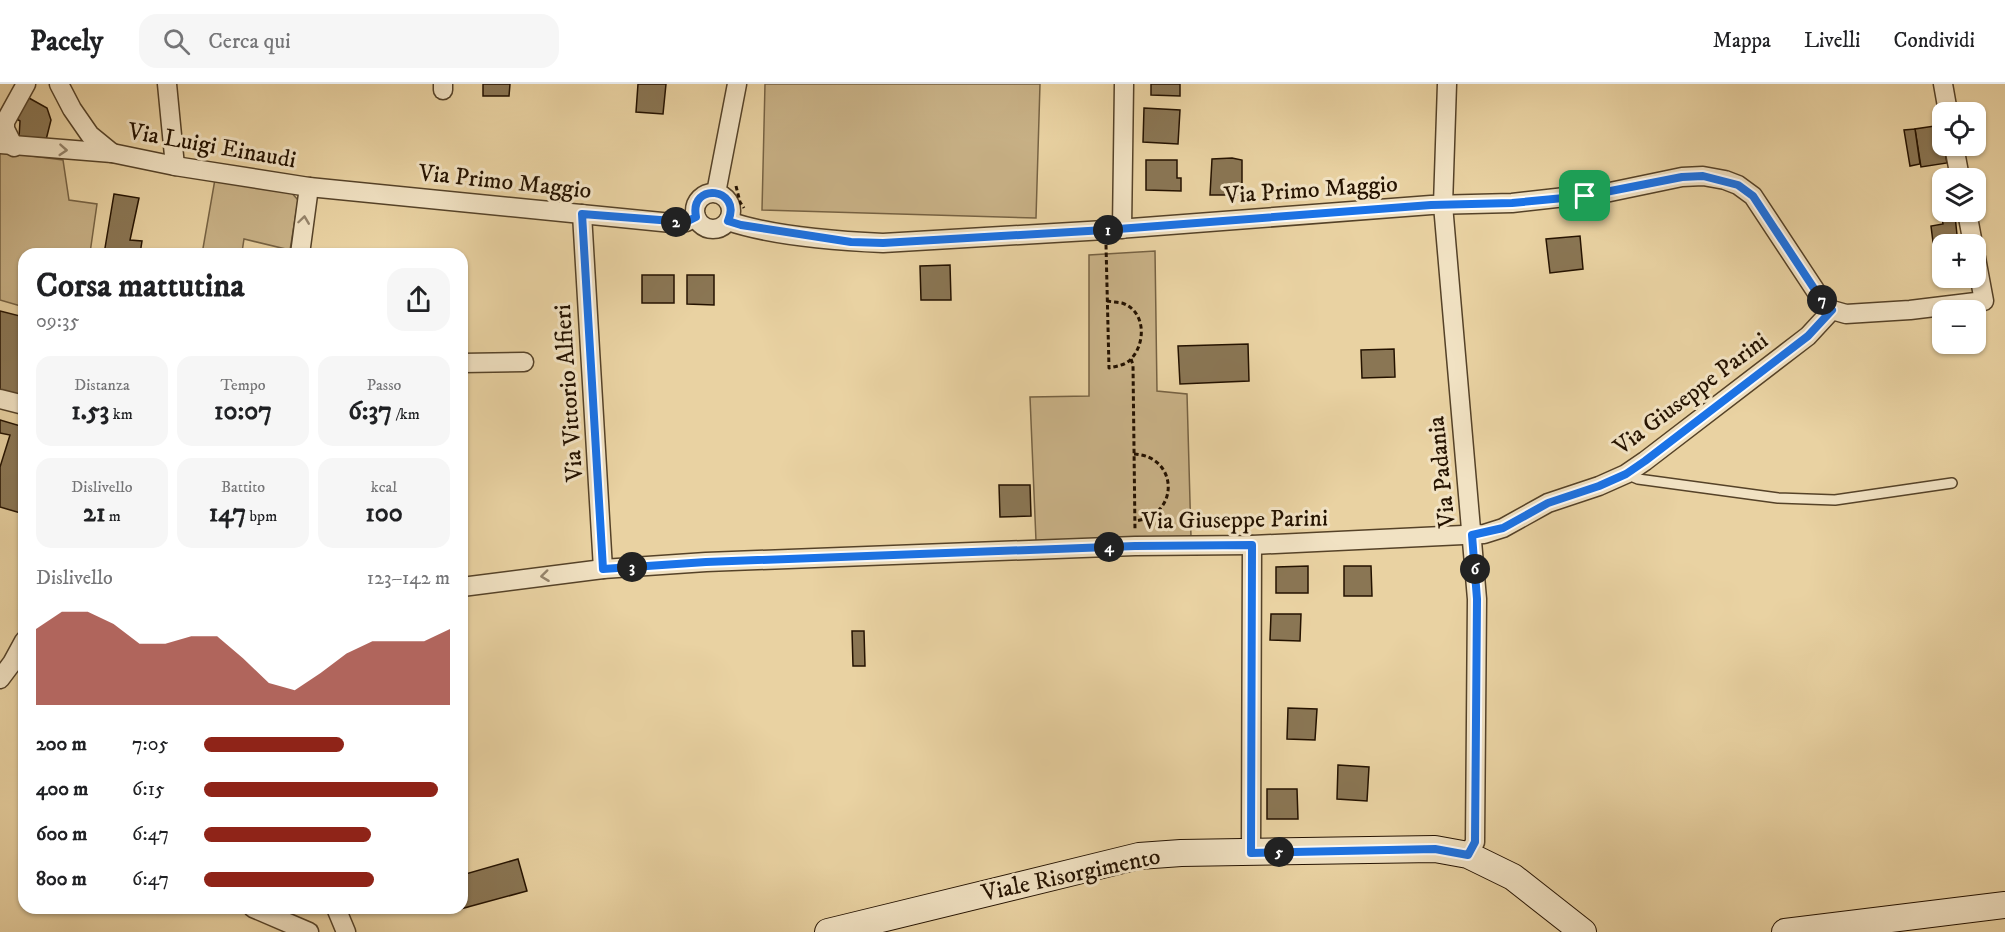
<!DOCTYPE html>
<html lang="it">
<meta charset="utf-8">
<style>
body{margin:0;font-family:"IM FELL DW Pica",serif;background:#f6f6f6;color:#202124;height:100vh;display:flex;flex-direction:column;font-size:22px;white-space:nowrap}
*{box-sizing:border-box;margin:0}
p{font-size:20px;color:#757577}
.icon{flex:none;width:33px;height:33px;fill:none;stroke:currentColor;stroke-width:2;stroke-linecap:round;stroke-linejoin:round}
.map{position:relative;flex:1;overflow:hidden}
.sheet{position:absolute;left:18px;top:164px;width:450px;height:666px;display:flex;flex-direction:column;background:#fff;border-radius:18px;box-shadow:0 2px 4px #0004}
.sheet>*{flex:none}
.tools{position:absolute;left:1932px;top:18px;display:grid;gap:12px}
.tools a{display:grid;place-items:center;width:54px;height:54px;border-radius:12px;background:#fff;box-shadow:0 2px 4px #0004;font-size:30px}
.pin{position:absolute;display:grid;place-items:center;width:51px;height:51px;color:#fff;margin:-26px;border-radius:12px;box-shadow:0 3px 9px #0006}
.km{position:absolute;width:30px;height:30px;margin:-15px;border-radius:50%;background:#222;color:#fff;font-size:16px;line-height:30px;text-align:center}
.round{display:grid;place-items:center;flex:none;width:63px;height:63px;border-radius:18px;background:#f6f6f6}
.head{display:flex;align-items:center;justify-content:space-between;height:102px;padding:0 18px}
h1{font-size:33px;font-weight:800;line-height:45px}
.stats{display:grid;grid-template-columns:repeat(3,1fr);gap:9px;height:102px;padding:6px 18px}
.stats div{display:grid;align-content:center;border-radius:15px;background:#f6f6f6;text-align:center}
.stats b{font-size:26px;font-weight:800}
.stats small{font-size:16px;font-weight:400}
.stats p{font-size:16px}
.chart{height:168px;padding:12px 18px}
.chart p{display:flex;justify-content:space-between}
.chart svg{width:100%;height:108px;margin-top:6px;fill:#8f2418;opacity:.7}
ul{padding:0 18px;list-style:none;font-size:20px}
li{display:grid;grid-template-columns:96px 72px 1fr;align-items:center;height:45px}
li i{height:15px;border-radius:8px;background:#8f2418}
header{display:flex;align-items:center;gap:36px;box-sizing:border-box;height:84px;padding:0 30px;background:#fff;border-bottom:2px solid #e0e0e0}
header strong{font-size:28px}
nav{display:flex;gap:33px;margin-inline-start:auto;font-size:21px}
.search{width:420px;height:54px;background:#f6f6f6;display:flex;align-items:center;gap:15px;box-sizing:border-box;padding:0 21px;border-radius:18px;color:#757577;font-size:22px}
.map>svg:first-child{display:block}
.green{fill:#c8b186;stroke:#766243;stroke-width:1.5}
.building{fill:#8a7654;stroke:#241200;stroke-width:1.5}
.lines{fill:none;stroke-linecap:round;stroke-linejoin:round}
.lane-casing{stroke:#554228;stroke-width:12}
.street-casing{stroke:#554228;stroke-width:21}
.secondary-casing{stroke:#241200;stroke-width:28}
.path{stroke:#241200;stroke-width:3;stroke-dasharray:4.5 3;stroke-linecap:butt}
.lane{stroke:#f1e2c3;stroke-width:9}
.street{stroke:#f1e2c3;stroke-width:18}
.secondary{stroke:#f1e2c3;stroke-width:26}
.oneway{stroke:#95846b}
.route-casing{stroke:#fff;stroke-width:12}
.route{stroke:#1a73e8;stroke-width:8}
.labels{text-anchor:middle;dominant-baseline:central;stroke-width:6;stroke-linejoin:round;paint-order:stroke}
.street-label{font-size:24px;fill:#241200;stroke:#f1e2c3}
</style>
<header>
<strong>Pacely</strong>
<div class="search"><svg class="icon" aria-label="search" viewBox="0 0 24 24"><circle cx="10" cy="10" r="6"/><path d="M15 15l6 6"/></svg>Cerca qui</div>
<nav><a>Mappa</a><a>Livelli</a><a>Condividi</a></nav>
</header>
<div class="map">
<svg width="2005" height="848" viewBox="0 0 2005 848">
<rect width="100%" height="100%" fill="#e9d2a2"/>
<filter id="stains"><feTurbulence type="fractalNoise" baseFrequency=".00333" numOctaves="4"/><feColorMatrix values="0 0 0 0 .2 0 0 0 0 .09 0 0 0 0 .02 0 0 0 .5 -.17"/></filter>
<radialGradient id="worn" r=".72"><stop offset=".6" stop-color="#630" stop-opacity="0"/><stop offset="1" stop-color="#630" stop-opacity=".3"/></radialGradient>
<g class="green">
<path d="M765,0H1040L1036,134L762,126Z"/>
<path d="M0,68L63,76L69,116L97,120L90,169L24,170V223L0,216Z"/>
<path d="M215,95L289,106L298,116L290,166L244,155L242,168L202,170Z"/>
<path d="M1155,167L1157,307L1187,310L1191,453L1036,457L1030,313L1089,312V171Z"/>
</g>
<g class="building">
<path d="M483,0H510L509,12H483Z"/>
<path d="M638,0H666L663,30L636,28Z"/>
<path d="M1151,0H1180V12L1151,11Z"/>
<path d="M29,14L47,24L51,36L46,56L19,54L20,37L15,34Z"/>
<path d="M1144,24L1180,26L1178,60L1143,58Z"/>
<path d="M1941,41L1942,62H1944L1947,79L1921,83L1915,45Z"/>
<path d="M1915,45L1920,80L1910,82L1904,46Z"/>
<path d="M1232,74L1242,76V111H1210L1212,75Z"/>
<path d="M1146,76H1177V94H1181V107L1146,106Z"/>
<path d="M114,110L139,114L130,156L142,157L140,170H104Z"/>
<path d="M1955,132L1958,160H1942V189L1937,190L1931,142L1943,140L1942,134Z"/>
<path d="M1580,152L1583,185L1550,189L1546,155Z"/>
<path d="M950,181L951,216H921L920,182Z"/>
<rect x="642" y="191" width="32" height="28"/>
<path d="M687,191H714V221L687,220Z"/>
<path d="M0,227L24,233V314L0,306Z"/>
<path d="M1248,260L1249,297L1180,300L1178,262Z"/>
<path d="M1394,265L1395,293L1362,294L1361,266Z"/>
<path d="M0,336L24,343V430L0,423V383L10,351L0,349Z"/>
<path d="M999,401H1030L1031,432L1000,433Z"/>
<path d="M1308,482V509H1276V483Z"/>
<path d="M1344,482H1371L1372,512H1344Z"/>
<path d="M1271,530H1301L1300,557L1270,556Z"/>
<path d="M852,547H864L865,582H853Z"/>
<path d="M1288,624L1317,625L1315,656L1287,655Z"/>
<path d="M1338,681L1369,683L1367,717L1337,715Z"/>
<path d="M1267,705H1297L1298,735H1267Z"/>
<path d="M518,775L527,807L453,827L452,824H462V791Z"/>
</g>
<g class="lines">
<defs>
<path id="lane" d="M1626,390L1638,395L1778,414L1835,416L1952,399"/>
<g id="street">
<path d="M59,0L72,25L90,51L112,69"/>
<path d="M167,0L175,82"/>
<path d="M443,0V6"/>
<path d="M1447,0L1443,121L1477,515L1475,758L1468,771"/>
<path d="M1943,0L1948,28"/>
<path d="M0,60L112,69L175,82L309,103L672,139L686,138L696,133"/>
<path d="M1954,62L1960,94"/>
<path d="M14,63L5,45V38L26,0"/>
<circle cx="713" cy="127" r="18"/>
<path d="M716,109L737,0"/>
<path d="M1967,128L1973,160"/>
<path d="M582,130L603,485"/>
<path d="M728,137C772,152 836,157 883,159L1105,146L1431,121L1512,119L1610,108L1682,93L1703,92L1725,96L1738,101L1753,112L1823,218L1832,226L1846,230L1910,226L1984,217L1976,174"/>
<path d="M1122,145L1124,0"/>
<path d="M300,170L309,103"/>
<path d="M462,279L524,278"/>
<path d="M0,315L24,321"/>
<path d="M462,503L603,485L706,478L1135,462L1252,461L1484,450L1503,444L1548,419L1599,402L1626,390L1645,377L1808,252L1832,226"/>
<path d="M0,595L12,579L24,557"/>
<path d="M1251,769L1252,461"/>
<path d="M253,824L309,848"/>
<path d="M336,824L346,848"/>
</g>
<g id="secondary">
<path d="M828,848L1139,772L1181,769L1435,765L1468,771L1513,793L1583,848"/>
<path d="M1785,848L2005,821"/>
</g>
</defs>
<use href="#lane" class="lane-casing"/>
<use href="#street" class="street-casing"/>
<use href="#secondary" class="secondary-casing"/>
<g class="path">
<path d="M736,102L740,118L744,124"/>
<path d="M1106,161L1109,284C1117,282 1126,281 1131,275C1146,259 1146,227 1122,219C1117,218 1112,218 1107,217"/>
<path d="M1131,275L1133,281L1135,447"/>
<path d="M1134,370C1178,372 1181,431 1135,437"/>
</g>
<use href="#lane" class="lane"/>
<use href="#street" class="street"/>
<use href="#secondary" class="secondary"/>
</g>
<defs><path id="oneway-chevron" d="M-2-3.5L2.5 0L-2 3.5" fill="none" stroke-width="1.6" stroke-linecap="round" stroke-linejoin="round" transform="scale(1.5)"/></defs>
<g class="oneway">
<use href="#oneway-chevron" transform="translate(63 66) rotate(4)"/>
<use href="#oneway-chevron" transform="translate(304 136) rotate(-82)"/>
<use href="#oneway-chevron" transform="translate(545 492) rotate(173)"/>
</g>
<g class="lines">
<defs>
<path id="route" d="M1703,92L1738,101L1753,112L1823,218L1832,226L1808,252L1645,377L1626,390L1599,402L1548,419L1503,444L1472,451L1477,515L1475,758L1468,771L1435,765L1251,769L1252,461L1135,462L706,478L603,485L582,130L686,138L696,133C689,97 743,104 728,137L741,141L851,158L883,159L1105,146L1431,121L1512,119L1585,112L1682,93Z"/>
</defs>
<use href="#route" class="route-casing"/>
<use href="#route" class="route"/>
</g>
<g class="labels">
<g class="street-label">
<text transform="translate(212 62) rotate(10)">Via Luigi Einaudi</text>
<text transform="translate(505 98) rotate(6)">Via Primo Maggio</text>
<text transform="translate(1311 106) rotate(-4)">Via Primo Maggio</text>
<text transform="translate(569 309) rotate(-94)">Via Vittorio Alfieri</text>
<text transform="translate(1691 310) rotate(-37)">Via Giuseppe Parini</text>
<text transform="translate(1442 388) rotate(-96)">Via Padania</text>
<text transform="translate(1235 436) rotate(-1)">Via Giuseppe Parini</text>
<text transform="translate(1071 791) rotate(-12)">Viale Risorgimento</text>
</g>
</g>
<rect width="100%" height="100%" filter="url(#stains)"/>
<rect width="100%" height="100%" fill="url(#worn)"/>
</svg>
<div class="tools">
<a><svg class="icon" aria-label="locate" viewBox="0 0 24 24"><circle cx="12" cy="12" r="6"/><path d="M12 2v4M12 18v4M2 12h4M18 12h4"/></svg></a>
<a><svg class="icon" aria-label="layers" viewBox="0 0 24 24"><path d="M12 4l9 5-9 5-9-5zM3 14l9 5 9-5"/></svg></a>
<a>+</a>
<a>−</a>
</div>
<div class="pin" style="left:1585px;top:112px;background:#1e9e55"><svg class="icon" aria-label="arrive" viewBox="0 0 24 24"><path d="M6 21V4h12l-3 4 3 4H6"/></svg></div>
<b class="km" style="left:1108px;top:146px">1</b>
<b class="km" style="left:676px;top:138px">2</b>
<b class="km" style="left:632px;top:483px">3</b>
<b class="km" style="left:1109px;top:463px">4</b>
<b class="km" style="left:1279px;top:768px">5</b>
<b class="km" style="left:1475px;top:485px">6</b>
<b class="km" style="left:1822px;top:216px">7</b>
<section class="sheet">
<div class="head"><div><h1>Corsa mattutina</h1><p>09:35</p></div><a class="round"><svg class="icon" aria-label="share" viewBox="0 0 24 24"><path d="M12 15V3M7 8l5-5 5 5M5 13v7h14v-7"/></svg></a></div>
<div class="stats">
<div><p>Distanza</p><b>1.53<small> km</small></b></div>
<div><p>Tempo</p><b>10:07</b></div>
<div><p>Passo</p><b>6:37<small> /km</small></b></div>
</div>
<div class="stats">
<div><p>Dislivello</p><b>21<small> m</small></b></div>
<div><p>Battito</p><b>147<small> bpm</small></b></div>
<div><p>kcal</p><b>100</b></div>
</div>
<div class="chart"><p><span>Dislivello</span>123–142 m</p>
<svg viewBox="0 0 160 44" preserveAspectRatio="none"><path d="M0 44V13L10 6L20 6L30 11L40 19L50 19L60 16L70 16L80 25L90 35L100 38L110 31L120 23L130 18L140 18L150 18L160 13V44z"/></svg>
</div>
<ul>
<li><b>200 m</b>7:05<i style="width:57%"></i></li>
<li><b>400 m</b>6:15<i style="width:95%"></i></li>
<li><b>600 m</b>6:47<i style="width:68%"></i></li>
<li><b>800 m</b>6:47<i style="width:69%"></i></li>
</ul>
</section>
</div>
